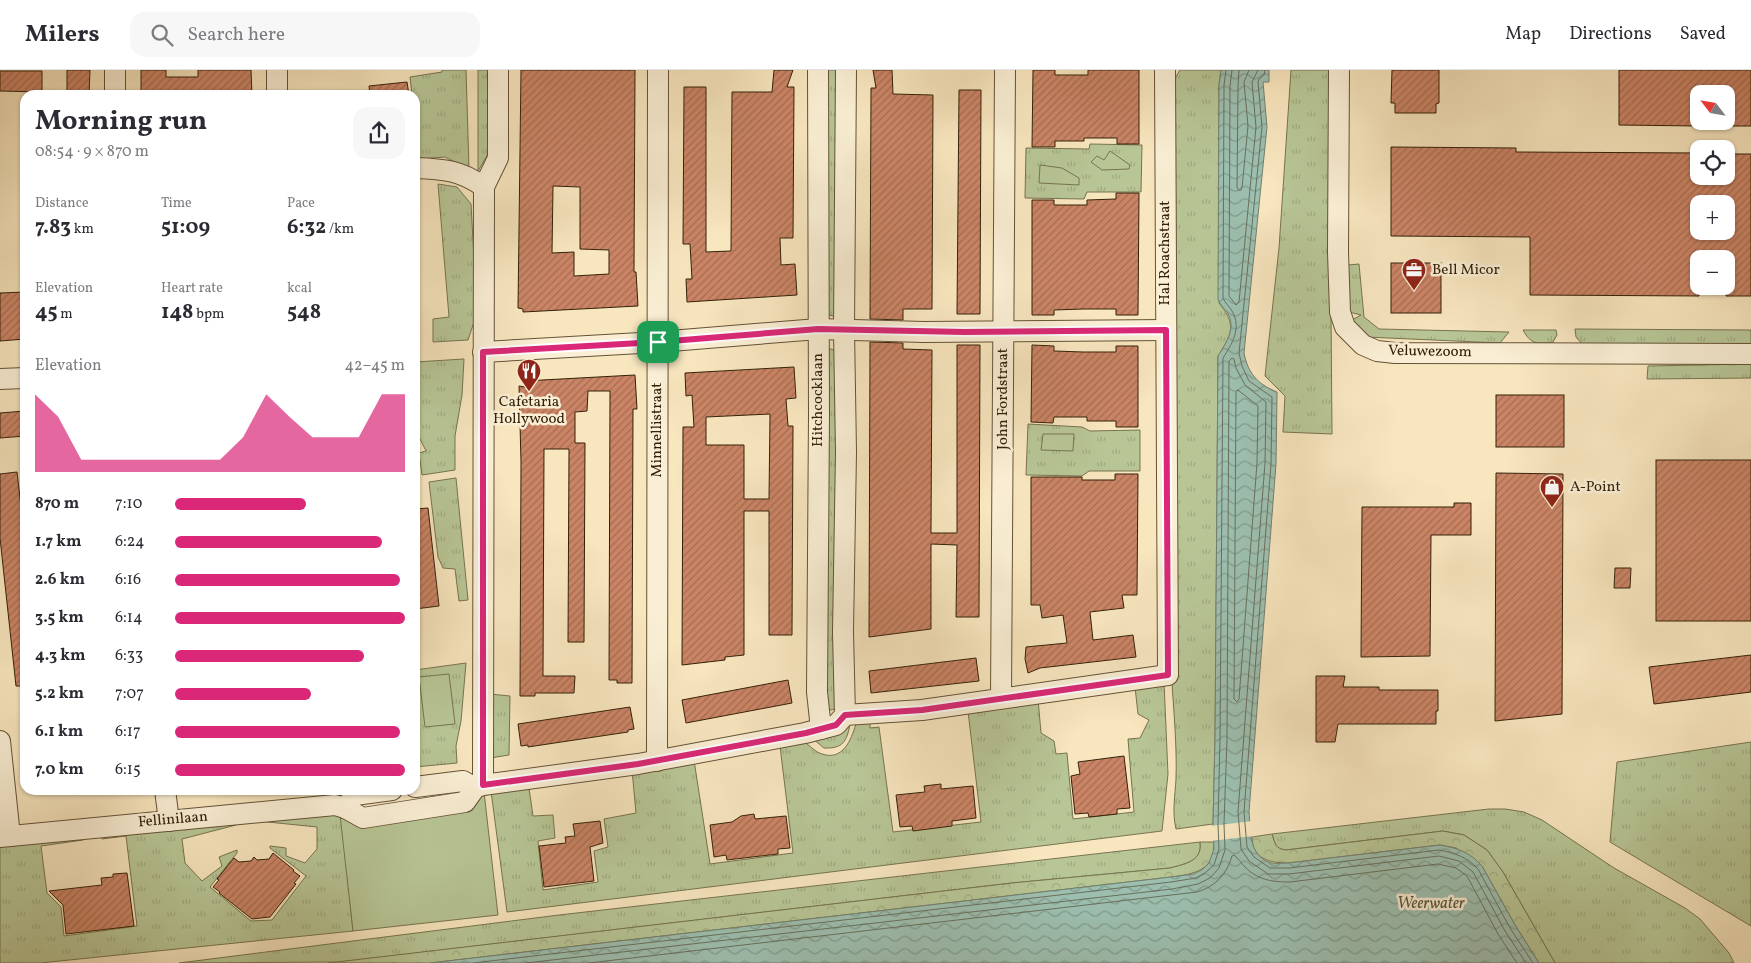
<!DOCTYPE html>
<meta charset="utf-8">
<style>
body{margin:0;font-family:Vollkorn,serif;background:#f7f7f7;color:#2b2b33;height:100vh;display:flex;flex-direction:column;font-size:19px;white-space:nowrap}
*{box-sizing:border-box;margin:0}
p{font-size:16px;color:#7c7c81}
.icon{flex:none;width:28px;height:28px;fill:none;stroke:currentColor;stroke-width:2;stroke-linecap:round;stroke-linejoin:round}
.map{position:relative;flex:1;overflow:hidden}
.drawer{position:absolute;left:20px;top:20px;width:400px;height:705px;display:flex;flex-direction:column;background:#fff;border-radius:15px;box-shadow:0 1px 4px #0004}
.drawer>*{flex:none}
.needle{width:32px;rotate:301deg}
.controls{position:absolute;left:1690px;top:15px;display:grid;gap:10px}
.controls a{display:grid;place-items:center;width:45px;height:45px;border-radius:10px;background:#fff;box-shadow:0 1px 4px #0004;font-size:25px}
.pin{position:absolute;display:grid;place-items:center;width:42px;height:42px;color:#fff;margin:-21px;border-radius:10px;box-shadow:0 2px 8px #0006}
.round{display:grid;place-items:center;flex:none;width:52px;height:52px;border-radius:15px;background:#f7f7f7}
.headline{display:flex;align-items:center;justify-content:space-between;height:85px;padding:0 15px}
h1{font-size:28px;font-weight:700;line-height:38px}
.stats{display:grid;grid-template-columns:repeat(3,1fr);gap:8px;height:85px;padding:5px 15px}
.stats div{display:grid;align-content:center}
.stats b{font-size:21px;font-weight:700}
.stats small{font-size:14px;font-weight:400}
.stats p{font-size:14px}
.chart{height:140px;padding:10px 15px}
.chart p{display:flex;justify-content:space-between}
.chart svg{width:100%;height:90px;margin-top:5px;fill:#db2777;opacity:.7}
ul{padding:0 15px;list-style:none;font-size:16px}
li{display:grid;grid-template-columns:80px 60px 1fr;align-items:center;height:38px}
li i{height:12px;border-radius:6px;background:#db2777}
header{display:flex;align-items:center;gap:30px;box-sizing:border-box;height:70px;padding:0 25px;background:#fff;border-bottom:1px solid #e1e1e2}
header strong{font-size:24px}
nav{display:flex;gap:28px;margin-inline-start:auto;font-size:18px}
.search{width:350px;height:45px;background:#f7f7f7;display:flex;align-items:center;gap:12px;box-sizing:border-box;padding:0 18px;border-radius:15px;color:#7c7c81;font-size:19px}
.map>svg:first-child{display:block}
.grass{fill:url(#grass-tufts);stroke:#767450}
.forest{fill:url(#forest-crowns);stroke:#767450}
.park{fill:#b8c696;stroke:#767450}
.water{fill:url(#water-waves);stroke:#73806e}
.pier{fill:#f8e6bf}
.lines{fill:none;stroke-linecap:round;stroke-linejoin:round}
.shore{stroke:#68705d;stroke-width:1}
.building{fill:url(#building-hatch);stroke:#342109;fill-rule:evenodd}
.minor-casing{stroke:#655236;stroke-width:22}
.minor{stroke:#faefd5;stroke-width:20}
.route-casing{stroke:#fff;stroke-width:10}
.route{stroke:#db2777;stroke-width:6}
.labels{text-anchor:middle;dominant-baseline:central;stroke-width:5;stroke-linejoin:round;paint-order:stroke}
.street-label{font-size:15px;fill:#342109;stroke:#faefd5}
.poi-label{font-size:15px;fill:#342109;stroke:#faefd5;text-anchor:start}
.water-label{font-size:16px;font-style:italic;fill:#54513b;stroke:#faefd5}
</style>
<header>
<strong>Milers</strong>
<div class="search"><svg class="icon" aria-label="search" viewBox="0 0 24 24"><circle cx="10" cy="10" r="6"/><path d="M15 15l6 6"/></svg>Search here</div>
<nav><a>Map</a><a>Directions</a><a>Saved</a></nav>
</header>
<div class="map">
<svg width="1751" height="893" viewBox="0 0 1751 893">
<defs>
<pattern id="grass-tufts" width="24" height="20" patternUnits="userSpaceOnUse" patternTransform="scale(1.25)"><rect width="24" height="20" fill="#b8c696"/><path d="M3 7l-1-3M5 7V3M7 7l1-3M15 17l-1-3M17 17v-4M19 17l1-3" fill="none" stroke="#9faa80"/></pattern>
<pattern id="forest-crowns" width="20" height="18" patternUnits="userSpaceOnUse" patternTransform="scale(1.25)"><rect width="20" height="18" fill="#b8c696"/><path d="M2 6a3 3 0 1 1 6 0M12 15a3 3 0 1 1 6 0" fill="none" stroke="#9faa80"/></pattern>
<pattern id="water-waves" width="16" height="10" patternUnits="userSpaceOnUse" patternTransform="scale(1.25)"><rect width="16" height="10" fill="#9dc0b1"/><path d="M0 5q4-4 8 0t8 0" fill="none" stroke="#819c8e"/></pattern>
<pattern id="building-hatch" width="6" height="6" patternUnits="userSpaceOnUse" patternTransform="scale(1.25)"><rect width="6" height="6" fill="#cb8566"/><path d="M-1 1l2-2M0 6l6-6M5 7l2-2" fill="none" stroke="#a66c52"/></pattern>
</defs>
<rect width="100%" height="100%" fill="#f8e6bf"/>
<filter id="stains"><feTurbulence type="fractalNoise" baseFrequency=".004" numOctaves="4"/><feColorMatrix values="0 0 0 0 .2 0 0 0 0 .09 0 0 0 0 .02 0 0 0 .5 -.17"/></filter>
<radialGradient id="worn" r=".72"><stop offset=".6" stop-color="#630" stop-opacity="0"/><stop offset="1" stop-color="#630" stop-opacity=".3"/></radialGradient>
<g class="grass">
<path d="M442,0H466L469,99L445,87L419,89L415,53V25H412L410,7L442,2Z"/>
<path d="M478,0H492L488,84L478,101Z"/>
<path d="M827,0H839L836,243L833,246L829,245L826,241Z"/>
<path d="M1180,0H1221L1219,15V233C1237,255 1232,264 1218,286L1215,669L1213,754L1176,759C1172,742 1175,726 1176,709C1177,677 1174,645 1172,613L1171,15Z"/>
<path d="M1291,0H1329L1332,364L1283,362L1285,326L1265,306L1279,178Z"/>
<path d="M1090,74L1142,75L1141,122H1087L1084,129L1025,128L1026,78L1089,79Z"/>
<path d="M438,114L457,117L471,134L475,208L474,252L468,270L433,272V249L449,247Z"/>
<path d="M1359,194L1364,247L1379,259L1509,262L1500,273L1366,267L1352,250L1361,245L1349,242L1348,195Z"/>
<path d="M1575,259L1751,260V275L1582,274L1576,267Z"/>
<path d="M1523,260H1556L1557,265L1553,272C1538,274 1531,275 1523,260Z"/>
<path d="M828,278L839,282L836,639L831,640L826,638Z"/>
<path d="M464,289L462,325L455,366V400L422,405L419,383L426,381L415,359V292Z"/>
<path d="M1751,294V308L1647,309L1648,296Z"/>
<path d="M1028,354L1082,357L1090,361L1140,360V401H1089L1082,406L1026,405Z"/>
<path d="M456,408L468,530L459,531L455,499L443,498L438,487L429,412Z"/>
<path d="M466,593L461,651L456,676L457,693L415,697V600Z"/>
<path d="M1164,612L1168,704L1162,761L507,842L491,721L529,718L533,746L553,745L555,768L538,771L543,820L598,812L594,781L608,777L604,749L636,743L632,700L694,690L710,794L793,783L780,676L802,670C808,674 815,682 822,684C843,691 851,670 856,654L870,652V658L879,657L893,762L981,752L968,641L1038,629L1041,663L1054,671L1056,684L1067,683L1073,749L1134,742L1128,669L1140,668L1149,650L1138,644L1135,617Z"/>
<path d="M490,624L510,626L509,685L490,688Z"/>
<path d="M850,654C847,671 843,679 824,678L812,668Z"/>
<path d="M1751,672V856L1610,772L1617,692Z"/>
<path d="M1489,739H1505L1524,742L1542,750L1614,798L1685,838L1700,849L1729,883L1734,893H1555L1503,802L1487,780L1464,765L1443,761L1286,780C1275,779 1275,773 1272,764Z"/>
<path d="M342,745L353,861L40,893H0V769L82,762L83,770L41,776L47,823L61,837L64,866L137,856L126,766L102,769L101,760L236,749V755L182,769L185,793L202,811L222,796L219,787L237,780V783L210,817L251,851L272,850L306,806L270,778V776L286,778V786L305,793L317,779V757L258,751L257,746Z"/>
<path d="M1200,772C1203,791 1185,794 1170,798L1012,813L340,892L179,893L559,845Z"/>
</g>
<g class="forest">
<path d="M1443,761L1464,765L1487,780L1503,802L1555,893H1539L1515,855L1482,796L1456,778L1440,775L1288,793C1270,793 1252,789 1252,767L1272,764C1275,773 1275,779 1286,780Z"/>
<path d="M1200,772H1214C1215,801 1194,804 1171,807L430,893H328L1012,813L1170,798C1185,794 1203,791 1200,772Z"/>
</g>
<g class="park">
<path d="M1110,81L1130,95L1129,99L1102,100L1091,92L1097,86L1104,90Z"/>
<path d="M1040,95L1062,98L1079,108V115L1039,113Z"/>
<path d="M1043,364H1074L1073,381L1041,380Z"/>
<path d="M449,604L455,654L425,657L419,607Z"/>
<path d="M484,722L498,845L353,861L340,745Z"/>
</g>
<path class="water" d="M1221,0H1269V12H1263L1267,57L1244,283C1248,303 1257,314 1277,322V325L1276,394L1249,742C1251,761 1248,787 1272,793C1277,794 1283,793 1288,793L1440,775C1457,778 1470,782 1482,796L1515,855L1539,893H430L1171,807L1194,804L1203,799L1209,793L1214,779L1213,754L1215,669L1218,286C1226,273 1237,258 1227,242C1224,238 1220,235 1218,229L1219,15Z"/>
<path class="pier" d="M1253,751L1254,766L1211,771L1210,756Z"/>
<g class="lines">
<g class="shore">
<path d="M1232,0L1230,16L1229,226L1236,235L1239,232L1256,57L1252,12L1258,0"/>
<path d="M1239,0L1238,16L1237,118L1240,121L1242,118L1248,56L1244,12L1249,0"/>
<path d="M1265,0L1264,5L1259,9L1258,12L1262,57L1239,283L1242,296L1249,311L1272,327L1271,394L1244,742L1247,777L1254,787L1270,798H1289L1439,780C1455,783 1467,787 1478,799L1510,858L1533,893"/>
<path d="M1238,320L1258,336L1257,393L1239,629L1237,632L1234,629L1236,323Z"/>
<path d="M473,893L1171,812L1196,808L1205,803L1214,795L1219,779L1218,754L1220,669L1223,288C1232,274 1242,258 1232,241C1229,236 1225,233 1223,228L1224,15L1226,0"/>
<path d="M526,893L1172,819L1198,814L1210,808L1219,798L1225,780L1224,754L1227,669L1229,291L1232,288L1234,289L1236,298L1245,315L1266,332L1265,393L1238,742L1241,779L1249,791L1268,804H1289L1439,786L1459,791L1473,802L1505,861L1526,893"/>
<path d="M589,893L1197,822C1215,817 1227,804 1232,786L1234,785C1238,788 1241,793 1245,797C1258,810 1272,812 1290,812L1438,794L1456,798L1467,806L1498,864L1517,893"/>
</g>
</g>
<g class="building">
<path d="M67,0H90L89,25H67Z"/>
<path d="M141,0H166V7H198V0H251L252,25H141Z"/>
<path d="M521,0H635L634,202H636L638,236L523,242V239L518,238ZM553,116L580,117V179L609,180V204L574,206V182L552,183Z"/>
<path d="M774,0H793L787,17H794L793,168H780L781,195L795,194L797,225L687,232L686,209H692L690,174H683L684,17H706V182L731,181L732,22H772Z"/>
<path d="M873,0H892L893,24L933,25L932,239H903V250L870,249L871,18H876Z"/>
<path d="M1033,0H1055V5H1088V0H1139V74H1117V68H1084V71H1055V77H1032Z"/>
<path d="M1392,0H1439V33L1436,34V43H1395V33H1391Z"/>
<path d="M1619,0H1751V56H1726V24H1699V56L1619,55Z"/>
<path d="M0,1H42V22L0,21Z"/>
<path d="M407,12L409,25H370L369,16Z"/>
<path d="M959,20H981L980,244H957Z"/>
<path d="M1391,77L1516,78V82L1699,83V106H1726V84H1751V226H1726V189H1699V226L1530,225V167L1391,166ZM1699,134H1726V161H1699Z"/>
<path d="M1116,123H1139L1138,245H1116V239H1083L1054,240V245H1032V130H1054V135H1087V130L1116,129Z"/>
<rect x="1391" y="193" width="50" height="50"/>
<path d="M25,222V269L0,271V223Z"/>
<path d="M870,272L903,273V279L932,280L931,463H957V275H980L979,547H956L957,475L931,474V559L869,567Z"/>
<path d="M1032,275L1054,276V281L1083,282H1116V276H1138V357H1116V351H1087V347H1054L1053,353L1031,352Z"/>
<path d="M794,297L796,328L786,329L788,356H793L792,565H769V441H744V585L725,587V590L682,595L683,357H694L692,325L686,326L685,303ZM770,344L769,429H744V375H706V347Z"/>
<path d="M635,305L637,339H633L632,613H617V610H609L610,321H588L587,341L575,342V373H585L584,572H568L569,379H544L543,606H575L574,623H535V626H520L521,392L519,316L525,317L524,311Z"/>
<rect x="1496" y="325" width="68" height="52"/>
<path d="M25,341V366L0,368V343Z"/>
<rect x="1656" y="390" width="95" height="161"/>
<path d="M17,402L25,471V616H16L0,468V404Z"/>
<path d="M1496,403L1563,404L1562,644L1495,651Z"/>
<path d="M1115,404H1138L1137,525H1122L1124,538L1090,542L1093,570L1133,565L1136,587L1040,598L1028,603L1025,589L1026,577L1067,573L1063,545L1042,548L1040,535H1031V407H1082V410H1115Z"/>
<path d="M1454,433H1471V465H1431L1430,586L1361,587L1362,437H1454Z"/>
<path d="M428,438L439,536L415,539V439Z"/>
<path d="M1615,498H1631L1630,518H1614Z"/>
<path d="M1751,585V622L1654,634L1649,597Z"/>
<path d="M976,588L979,611L871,623L869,601Z"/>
<path d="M1316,606H1345L1343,617H1379V620H1438V641H1436V654H1338L1335,672H1316Z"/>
<path d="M788,610L792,633L686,653L682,630Z"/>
<path d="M630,637L634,659L628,660V662L528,677V675L521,676L518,654Z"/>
<path d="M1124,686L1130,738L1117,739V744L1089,747L1088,743L1075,744L1071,706L1080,704L1078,692Z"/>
<path d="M941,714V719L973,716L976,748L952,751V756L913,761L912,756L900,757L896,725L925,722L924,716Z"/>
<path d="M754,744L755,749L786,746L790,778L778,779V784L752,787L727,790L726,785L714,787L710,755L732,752L741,746Z"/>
<path d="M600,751L603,773L590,777L594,811L544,817L539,776L566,773L565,767L575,766L573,754Z"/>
<path d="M273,783L294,800L293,801L300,806L294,813L296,814L270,847L252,849L219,823L220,822L213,817L219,810L217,809L234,788L239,792L251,791L254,787L257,790L269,789Z"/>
<path d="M127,803L134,856L66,864L63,835L49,821L102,815L101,808L113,807V804Z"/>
</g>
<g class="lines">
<defs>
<g id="minor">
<path d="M115,0V25"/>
<path d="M277,0V25"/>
<path d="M818,0L819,345L817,622L821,659"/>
<path d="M1339,0L1338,182L1340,242L1345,257L1363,275L1377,281L1395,283L1751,284"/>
<path d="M415,98C443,99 461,100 484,117"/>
<path d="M483,282L658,272L818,259L924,262L1166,260"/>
<path d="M0,309L25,308"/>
<path d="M1001,628L1005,0"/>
<path d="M845,645L843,562L846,382L844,259L846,0"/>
<path d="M0,671L10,766"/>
<path d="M657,691L658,0"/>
<path d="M483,715L484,117L498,88V0"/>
<path d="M415,717L463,711L475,718"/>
<path d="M165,720L169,751"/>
<path d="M345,738L355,725L392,720"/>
<path d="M0,767L335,735L345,738L363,748L465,732L475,718L483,715L638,694L805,663L836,655L845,645L922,640L1168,605L1165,0"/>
</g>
</defs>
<use href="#minor" class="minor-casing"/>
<use href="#minor" class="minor"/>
</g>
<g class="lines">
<defs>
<path id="route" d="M818,259L964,262L1166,260L1168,605L922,640L845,645L836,655L806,663L638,694L483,715V282L658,272Z"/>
</defs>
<use href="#route" class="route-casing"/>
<use href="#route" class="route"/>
</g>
<defs>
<symbol id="office-pin" viewBox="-11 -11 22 30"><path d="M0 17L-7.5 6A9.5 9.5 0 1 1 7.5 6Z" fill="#8f2418" stroke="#faefd5"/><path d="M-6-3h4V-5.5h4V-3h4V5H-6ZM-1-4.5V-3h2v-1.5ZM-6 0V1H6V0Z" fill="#fff"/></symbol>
<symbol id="restaurant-pin" viewBox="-11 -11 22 30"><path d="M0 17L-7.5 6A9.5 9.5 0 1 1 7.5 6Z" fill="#8f2418" stroke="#faefd5"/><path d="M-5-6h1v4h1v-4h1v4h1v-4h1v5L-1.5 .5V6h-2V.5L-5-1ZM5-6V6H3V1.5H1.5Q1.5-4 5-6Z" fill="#fff"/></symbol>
<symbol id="shop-pin" viewBox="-11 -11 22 30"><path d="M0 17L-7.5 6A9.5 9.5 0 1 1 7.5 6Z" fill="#8f2418" stroke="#faefd5"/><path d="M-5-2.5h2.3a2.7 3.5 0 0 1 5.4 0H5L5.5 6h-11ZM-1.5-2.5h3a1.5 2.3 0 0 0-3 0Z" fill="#fff"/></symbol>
</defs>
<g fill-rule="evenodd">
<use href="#office-pin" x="1400" y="186" width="28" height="38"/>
<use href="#restaurant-pin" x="515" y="287" width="28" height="38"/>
<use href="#shop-pin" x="1538" y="403" width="28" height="38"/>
</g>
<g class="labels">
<g class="street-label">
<text transform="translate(1165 183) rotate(-90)">Hal Roachstraat</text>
<text transform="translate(1430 282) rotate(1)">Veluwezoom</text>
<text transform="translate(1003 329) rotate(-90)">John Fordstraat</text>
<text transform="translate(818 330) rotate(-90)">Hitchcocklaan</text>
<text transform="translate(657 360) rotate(-90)">Minnellistraat</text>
<text transform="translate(173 750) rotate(-5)">Fellinilaan</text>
</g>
<g class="poi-label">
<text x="1432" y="200">Bell Micor</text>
<text x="529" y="332" text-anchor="middle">Cafetaria<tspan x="529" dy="17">Hollywood</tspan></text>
<text x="1570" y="417">A-Point</text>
</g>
<g class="water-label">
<text x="1431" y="834">Weerwater</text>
</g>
</g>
<rect width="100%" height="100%" filter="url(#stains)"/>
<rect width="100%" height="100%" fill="url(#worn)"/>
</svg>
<div class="controls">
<a><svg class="needle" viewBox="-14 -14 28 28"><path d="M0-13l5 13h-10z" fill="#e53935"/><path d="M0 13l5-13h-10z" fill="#7c7c81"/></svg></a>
<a><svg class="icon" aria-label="locate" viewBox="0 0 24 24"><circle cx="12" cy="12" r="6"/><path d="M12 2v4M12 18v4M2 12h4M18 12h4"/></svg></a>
<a>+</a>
<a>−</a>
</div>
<div class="pin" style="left:658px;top:272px;background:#1e9e55"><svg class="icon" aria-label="arrive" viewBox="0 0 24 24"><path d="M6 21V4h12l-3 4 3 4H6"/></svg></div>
<section class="drawer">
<div class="headline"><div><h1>Morning run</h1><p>08:54 · 9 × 870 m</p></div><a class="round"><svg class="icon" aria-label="share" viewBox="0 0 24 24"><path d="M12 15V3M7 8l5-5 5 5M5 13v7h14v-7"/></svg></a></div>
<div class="stats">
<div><p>Distance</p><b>7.83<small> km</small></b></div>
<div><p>Time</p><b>51:09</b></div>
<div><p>Pace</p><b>6:32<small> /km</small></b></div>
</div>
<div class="stats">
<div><p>Elevation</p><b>45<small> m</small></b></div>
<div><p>Heart rate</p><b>148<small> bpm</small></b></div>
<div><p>kcal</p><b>548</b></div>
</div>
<div class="chart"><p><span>Elevation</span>42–45 m</p>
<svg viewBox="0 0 160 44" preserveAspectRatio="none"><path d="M0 44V6L10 17L20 38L30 38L40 38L50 38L60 38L70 38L80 38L90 27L100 6L110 17L120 27L130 27L140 27L150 6L160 6V44z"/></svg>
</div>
<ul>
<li><b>870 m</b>7:10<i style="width:57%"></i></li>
<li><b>1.7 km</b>6:24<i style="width:90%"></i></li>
<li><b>2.6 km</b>6:16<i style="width:98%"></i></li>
<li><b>3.5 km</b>6:14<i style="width:100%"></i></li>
<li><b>4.3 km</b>6:33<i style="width:82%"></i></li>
<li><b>5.2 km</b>7:07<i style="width:59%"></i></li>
<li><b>6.1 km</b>6:17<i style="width:98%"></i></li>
<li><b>7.0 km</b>6:15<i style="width:100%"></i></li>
</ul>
</section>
</div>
